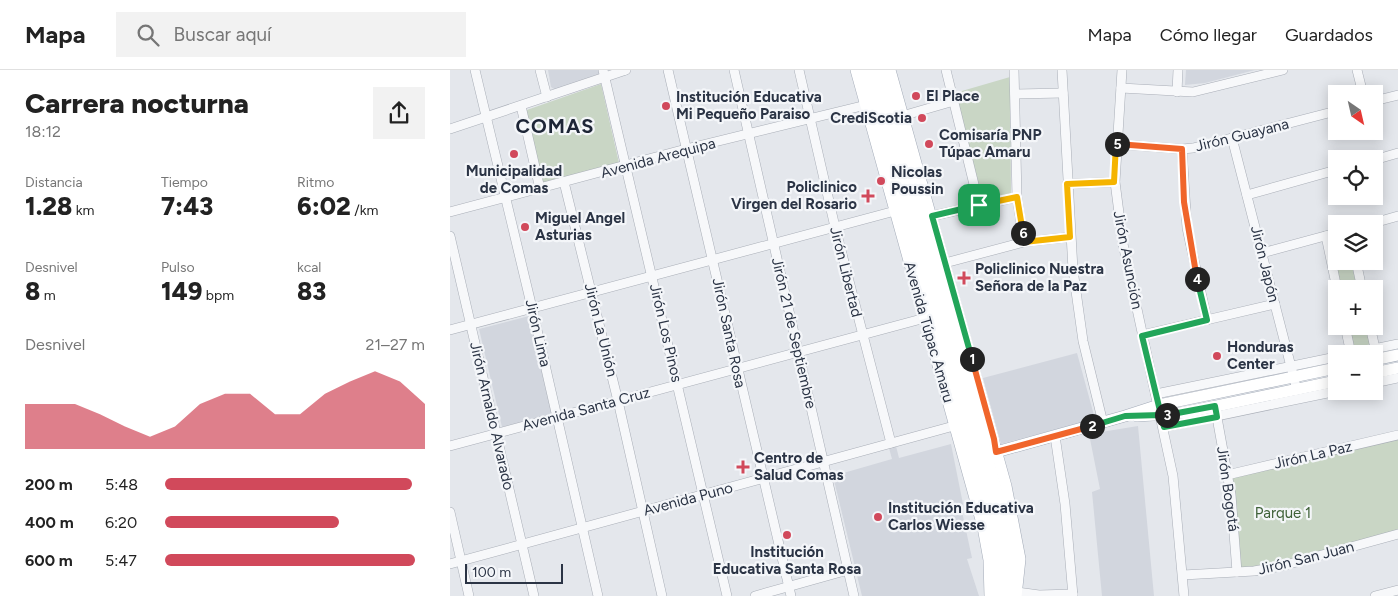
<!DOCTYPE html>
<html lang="es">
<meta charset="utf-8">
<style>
body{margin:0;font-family:Figtree,sans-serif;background:#f2f2f2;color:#222;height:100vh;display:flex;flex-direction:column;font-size:19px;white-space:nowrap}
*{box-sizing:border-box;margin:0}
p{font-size:16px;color:#767676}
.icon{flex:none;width:28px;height:28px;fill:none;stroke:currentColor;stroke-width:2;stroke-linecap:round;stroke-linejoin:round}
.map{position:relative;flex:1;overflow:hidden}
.drawer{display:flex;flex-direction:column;background:#fff;width:450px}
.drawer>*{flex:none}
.needle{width:32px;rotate:146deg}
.tools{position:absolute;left:878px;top:15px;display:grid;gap:10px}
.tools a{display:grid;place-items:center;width:55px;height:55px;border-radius:0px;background:#fff;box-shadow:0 2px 12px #0003;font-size:25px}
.scale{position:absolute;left:15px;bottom:12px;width:98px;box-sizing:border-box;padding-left:5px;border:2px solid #2b3445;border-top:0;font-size:14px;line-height:18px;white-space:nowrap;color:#2b3445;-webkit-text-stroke:4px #f4f6f9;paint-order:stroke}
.pin{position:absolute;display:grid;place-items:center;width:42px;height:42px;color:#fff;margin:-21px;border-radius:10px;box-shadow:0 2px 8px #0006}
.km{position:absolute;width:25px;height:25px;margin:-12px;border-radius:50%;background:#222;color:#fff;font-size:14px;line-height:25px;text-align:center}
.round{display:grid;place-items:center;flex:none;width:52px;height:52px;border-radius:0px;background:#f2f2f2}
.headline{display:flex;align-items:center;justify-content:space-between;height:85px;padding:0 25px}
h1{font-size:28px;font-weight:800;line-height:38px}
.stats{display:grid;grid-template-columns:repeat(3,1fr);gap:8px;height:85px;padding:5px 25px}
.stats div{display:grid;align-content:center}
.stats b{font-size:25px;font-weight:800}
.stats small{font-size:14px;font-weight:400}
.stats p{font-size:14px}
.chart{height:140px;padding:10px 25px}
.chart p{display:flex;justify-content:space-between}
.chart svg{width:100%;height:90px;margin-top:5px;fill:#d1495b;opacity:.7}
ul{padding:0 25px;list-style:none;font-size:16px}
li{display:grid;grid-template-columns:80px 60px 1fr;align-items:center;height:38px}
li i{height:12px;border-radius:6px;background:#d1495b}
header{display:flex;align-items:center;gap:30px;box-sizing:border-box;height:70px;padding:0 25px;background:#fff;border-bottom:1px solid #e0e0e0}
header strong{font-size:24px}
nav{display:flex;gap:28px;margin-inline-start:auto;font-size:18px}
.search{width:350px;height:45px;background:#f2f2f2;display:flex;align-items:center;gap:12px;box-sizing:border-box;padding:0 18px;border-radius:0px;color:#767676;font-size:19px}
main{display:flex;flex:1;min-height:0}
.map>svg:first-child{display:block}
.built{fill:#d2d6de}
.green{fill:#c9d6c5}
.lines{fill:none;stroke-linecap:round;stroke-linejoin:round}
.minor-casing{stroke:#a9aeb7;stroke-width:10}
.major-casing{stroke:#a3abb8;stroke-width:12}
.highway-casing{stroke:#8b94a3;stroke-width:15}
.minor{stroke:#f7f8fa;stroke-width:9}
.major{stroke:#fff;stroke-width:11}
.highway{stroke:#fff;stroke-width:14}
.split-1-casing{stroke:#fff;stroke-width:10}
.split-2-casing{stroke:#fff;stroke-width:10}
.split-3-casing{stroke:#fff;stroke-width:10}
.split-4-casing{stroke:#fff;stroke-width:10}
.split-5-casing{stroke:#fff;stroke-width:10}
.split-6-casing{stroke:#fff;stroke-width:10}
.split-7-casing{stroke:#fff;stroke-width:10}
.split-1{stroke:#22a559;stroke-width:6}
.split-2{stroke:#f0652b;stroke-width:6}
.split-3{stroke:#22a559;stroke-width:6}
.split-4{stroke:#22a559;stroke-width:6}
.split-5{stroke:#f0652b;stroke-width:6}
.split-6{stroke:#f5b400;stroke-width:6}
.split-7{stroke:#f5b400;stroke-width:6}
.poi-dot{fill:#d1495b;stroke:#f4f6f9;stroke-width:2}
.labels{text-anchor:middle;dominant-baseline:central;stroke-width:4.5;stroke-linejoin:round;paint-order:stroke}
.poi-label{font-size:15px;font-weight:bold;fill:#2b3445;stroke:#f4f6f9;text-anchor:start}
.street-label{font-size:15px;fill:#2b3445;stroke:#f4f6f9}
.park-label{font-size:15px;fill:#3f6138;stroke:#f4f6f9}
.district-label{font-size:20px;font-weight:bold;letter-spacing:1px;fill:#1d2536;stroke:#f4f6f9}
</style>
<header>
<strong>Mapa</strong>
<div class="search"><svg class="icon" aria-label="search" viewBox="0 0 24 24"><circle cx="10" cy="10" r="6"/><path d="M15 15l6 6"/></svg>Buscar aquí</div>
<nav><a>Mapa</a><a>Cómo llegar</a><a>Guardados</a></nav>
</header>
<main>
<section class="drawer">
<div class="headline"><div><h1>Carrera nocturna</h1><p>18:12</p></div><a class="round"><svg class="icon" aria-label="share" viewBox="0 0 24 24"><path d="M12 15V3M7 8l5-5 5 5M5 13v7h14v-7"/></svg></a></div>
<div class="stats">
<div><p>Distancia</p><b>1.28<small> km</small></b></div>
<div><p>Tiempo</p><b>7:43</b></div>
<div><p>Ritmo</p><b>6:02<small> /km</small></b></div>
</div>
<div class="stats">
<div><p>Desnivel</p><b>8<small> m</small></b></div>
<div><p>Pulso</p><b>149<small> bpm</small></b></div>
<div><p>kcal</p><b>83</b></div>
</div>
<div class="chart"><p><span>Desnivel</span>21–27 m</p>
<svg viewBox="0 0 160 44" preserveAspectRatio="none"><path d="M0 44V22L10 22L20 22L30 27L40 33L50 38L60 33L70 22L80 17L90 17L100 27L110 27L120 17L130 11L140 6L150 11L160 22V44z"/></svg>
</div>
<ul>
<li><b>200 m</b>5:48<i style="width:95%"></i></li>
<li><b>400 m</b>6:20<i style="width:67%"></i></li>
<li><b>600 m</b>5:47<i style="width:96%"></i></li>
</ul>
</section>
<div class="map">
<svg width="948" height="526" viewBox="0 0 948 526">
<rect width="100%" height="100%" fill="#e4e7ec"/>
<g class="built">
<path d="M98,0H148L149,5L107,21L101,17Z"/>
<path d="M736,0H805L755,13L735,15Z"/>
<path d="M79,246L102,345L52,357L29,259Z"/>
<path d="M627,283L645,349L551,374L533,308Z"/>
<path d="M688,356L704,526H652L642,422L650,419L639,364Z"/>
<path d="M501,374L513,434L511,437L522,488L517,489L529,526H412L383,406L442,389L439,378L446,376L449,388Z"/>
</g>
<g class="green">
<path d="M560,7L561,126L531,132L505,23Z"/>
<path d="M151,14L169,93L90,116L74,41Z"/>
<path d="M886,169V191H901L908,219H890L880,171Z"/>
<path d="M899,256H916L921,274L904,278Z"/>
<path d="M948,369V460L832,492L793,499L790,497L782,408Z"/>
</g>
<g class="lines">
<defs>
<g id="minor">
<path d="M25,0L82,238L148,526"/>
<path d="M90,0L97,27"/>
<path d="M153,0L277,526"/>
<path d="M218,0L341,526"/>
<path d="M284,0L404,526"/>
<path d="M349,0L385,157L441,373"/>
<path d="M496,0L529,135"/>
<path d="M564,0L567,127L574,172"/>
<path d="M612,0L623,200L633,271L653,353"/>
<path d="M672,0L665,112L673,174L723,406L734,526"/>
<path d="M907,0L913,24"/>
<path d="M671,18L743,22L833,0"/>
<path d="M727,22L728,0"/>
<path d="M565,24L613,23"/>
<path d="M924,31L948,25"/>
<path d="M71,36L90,119"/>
<path d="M452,46L504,31"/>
<path d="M0,59L176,0"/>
<path d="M782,68L847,320"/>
<path d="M666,74L732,79L743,78L886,41"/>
<path d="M732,79L737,158L757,250"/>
<path d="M924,90L948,83"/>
<path d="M114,112L168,331L212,526"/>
<path d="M617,114L665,112"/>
<path d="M797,125L886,100"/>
<path d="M0,142L236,79L416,35"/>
<path d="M482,146L567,127"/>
<path d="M920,154L948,146"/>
<path d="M0,166L84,526"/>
<path d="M876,166L887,219"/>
<path d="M812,183L886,163"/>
<path d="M906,191L912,219"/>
<path d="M495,193L574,172L620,167"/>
<path d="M895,256L901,284"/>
<path d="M920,256L925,278"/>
<path d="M0,260L445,141"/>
<path d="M692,265L825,234"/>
<path d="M900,284L948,274"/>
<path d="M924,313L948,308"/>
<path d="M706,324L886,287"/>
<path d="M766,342L781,425L787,502"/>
<path d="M714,357L887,321"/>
<path d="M605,366L615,434L623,526"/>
<path d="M0,376L475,248"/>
<path d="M777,405L948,365"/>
<path d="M0,442L19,526"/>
<path d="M0,494L511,354"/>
<path d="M733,505L804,501L832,496L948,464"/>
<path d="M567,522L589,525L623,524"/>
<path d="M305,526L398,500"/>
<path d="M925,526L948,520"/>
</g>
<g id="major">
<path d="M406,0L533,457L539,490L540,526"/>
<path d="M440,0L556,416L570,489L566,526"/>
<path d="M924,290L948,285"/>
<path d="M924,303L948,298"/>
<path d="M687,346L733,343L886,311"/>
<path d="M546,382L675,346L709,335L886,298"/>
</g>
<g id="highway">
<path d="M417,0L543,455L549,489L548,526"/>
<path d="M430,0L554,453L559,488L558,522"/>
</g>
</defs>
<use href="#minor" class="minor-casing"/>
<use href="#major" class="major-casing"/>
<use href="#highway" class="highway-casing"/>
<use href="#minor" class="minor"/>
<use href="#major" class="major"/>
<use href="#highway" class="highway"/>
</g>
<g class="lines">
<defs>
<path id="split-1" d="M522,289L482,146L529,135"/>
<path id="split-2" d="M522,289L544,369L546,382L642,356"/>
<path id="split-3" d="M642,356L675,346L711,345L714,357L767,347L765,336L717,345"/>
<path id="split-4" d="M717,345H711L692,266L757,250L747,209"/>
<path id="split-5" d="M667,74L732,79L734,132L747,209"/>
<path id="split-6" d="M573,163L574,172L620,167L617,114L664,112L666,74H667"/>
<path id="split-7" d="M529,135L567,127L573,163"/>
</defs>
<use href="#split-1" class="split-1-casing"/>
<use href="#split-2" class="split-2-casing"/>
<use href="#split-3" class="split-3-casing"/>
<use href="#split-4" class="split-4-casing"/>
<use href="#split-5" class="split-5-casing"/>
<use href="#split-6" class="split-6-casing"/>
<use href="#split-7" class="split-7-casing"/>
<use href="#split-1" class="split-1"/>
<use href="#split-2" class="split-2"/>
<use href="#split-3" class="split-3"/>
<use href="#split-4" class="split-4"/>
<use href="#split-5" class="split-5"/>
<use href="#split-6" class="split-6"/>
<use href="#split-7" class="split-7"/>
</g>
<g class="poi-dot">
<circle cx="466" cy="26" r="5"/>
<circle cx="216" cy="36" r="5"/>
<circle cx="472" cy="48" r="5"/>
<circle cx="479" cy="74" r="5"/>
<circle cx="64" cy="84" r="5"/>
<circle cx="431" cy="111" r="5"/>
<path d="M415.5 118.5h5v5h5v5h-5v5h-5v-5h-5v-5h5z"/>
<circle cx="75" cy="157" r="5"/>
<path d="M511.5 200.5h5v5h5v5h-5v5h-5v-5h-5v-5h5z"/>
<circle cx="767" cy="286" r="5"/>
<path d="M290.5 389.5h5v5h5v5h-5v5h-5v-5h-5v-5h5z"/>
<circle cx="428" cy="447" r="5"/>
<circle cx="337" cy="465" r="5"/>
</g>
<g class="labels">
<g class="poi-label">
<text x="476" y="26">El Place</text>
<text x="226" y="27">Institución Educativa<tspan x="226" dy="17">Mi Pequeño Paraiso</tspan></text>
<text x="462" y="48" text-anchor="end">CrediScotia</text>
<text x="489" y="65">Comisaría PNP<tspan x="489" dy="17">Túpac Amaru</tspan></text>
<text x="64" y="101" text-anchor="middle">Municipalidad<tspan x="64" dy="17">de Comas</tspan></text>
<text x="441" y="102">Nicolas<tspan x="441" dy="17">Poussin</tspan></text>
<text x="407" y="117" text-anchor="end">Policlinico<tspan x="407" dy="17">Virgen del Rosario</tspan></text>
<text x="85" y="148">Miguel Angel<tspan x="85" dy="17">Asturias</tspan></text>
<text x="525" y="199">Policlinico Nuestra<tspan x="525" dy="17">Señora de la Paz</tspan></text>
<text x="777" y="277">Honduras<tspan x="777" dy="17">Center</tspan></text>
<text x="304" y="388">Centro de<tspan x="304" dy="17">Salud Comas</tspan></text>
<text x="438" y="438">Institución Educativa<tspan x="438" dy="17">Carlos Wiesse</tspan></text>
<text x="337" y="482" text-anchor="middle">Institución<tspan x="337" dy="17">Educativa Santa Rosa</tspan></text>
</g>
<g class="street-label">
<text transform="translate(792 65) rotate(-14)">Jirón Guayana</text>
<text transform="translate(208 88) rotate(-15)">Avenida Arequipa</text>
<text transform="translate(678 190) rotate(79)">Jirón Asunción</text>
<text transform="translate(815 194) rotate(76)">Jirón Japón</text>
<text transform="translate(396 202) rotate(76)">Jirón Libertad</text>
<text transform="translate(151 260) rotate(76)">Jirón La Unión</text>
<text transform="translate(479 262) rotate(74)">Avenida Túpac Amaru</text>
<text transform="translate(88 263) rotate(77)">Jirón Lima</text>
<text transform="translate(216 263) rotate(77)">Jirón Los Pinos</text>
<text transform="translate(279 263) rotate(78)">Jirón Santa Rosa</text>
<text transform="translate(344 263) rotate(77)">Jirón 21 de Septiembre</text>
<text transform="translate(136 339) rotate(-15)">Avenida Santa Cruz</text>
<text transform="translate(42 346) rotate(77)">Jirón Arnaldo Alvarado</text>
<text transform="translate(863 385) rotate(-13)">Jirón La Paz</text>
<text transform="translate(778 419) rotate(82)">Jirón Bogotá</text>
<text transform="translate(238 429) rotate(-15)">Avenida Puno</text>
<text transform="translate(856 488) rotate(-14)">Jirón San Juan</text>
</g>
<g class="park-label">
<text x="833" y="443">Parque 1</text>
</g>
<g class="district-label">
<text x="105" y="56">COMAS</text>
</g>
</g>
</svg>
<div class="tools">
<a><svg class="needle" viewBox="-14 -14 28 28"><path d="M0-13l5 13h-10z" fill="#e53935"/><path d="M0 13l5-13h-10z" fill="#767676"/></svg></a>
<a><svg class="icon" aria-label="locate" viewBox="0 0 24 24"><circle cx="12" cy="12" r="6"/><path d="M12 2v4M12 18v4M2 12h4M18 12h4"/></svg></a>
<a><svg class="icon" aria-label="layers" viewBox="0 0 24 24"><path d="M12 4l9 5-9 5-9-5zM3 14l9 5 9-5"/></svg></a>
<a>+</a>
<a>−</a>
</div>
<div class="scale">100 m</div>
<div class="pin" style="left:529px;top:135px;background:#1e9e55"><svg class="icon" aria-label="arrive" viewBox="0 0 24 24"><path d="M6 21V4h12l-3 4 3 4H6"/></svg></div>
<b class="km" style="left:522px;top:289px">1</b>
<b class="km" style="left:642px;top:356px">2</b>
<b class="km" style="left:717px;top:345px">3</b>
<b class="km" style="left:747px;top:209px">4</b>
<b class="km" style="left:667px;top:74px">5</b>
<b class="km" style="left:573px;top:163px">6</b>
</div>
</main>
